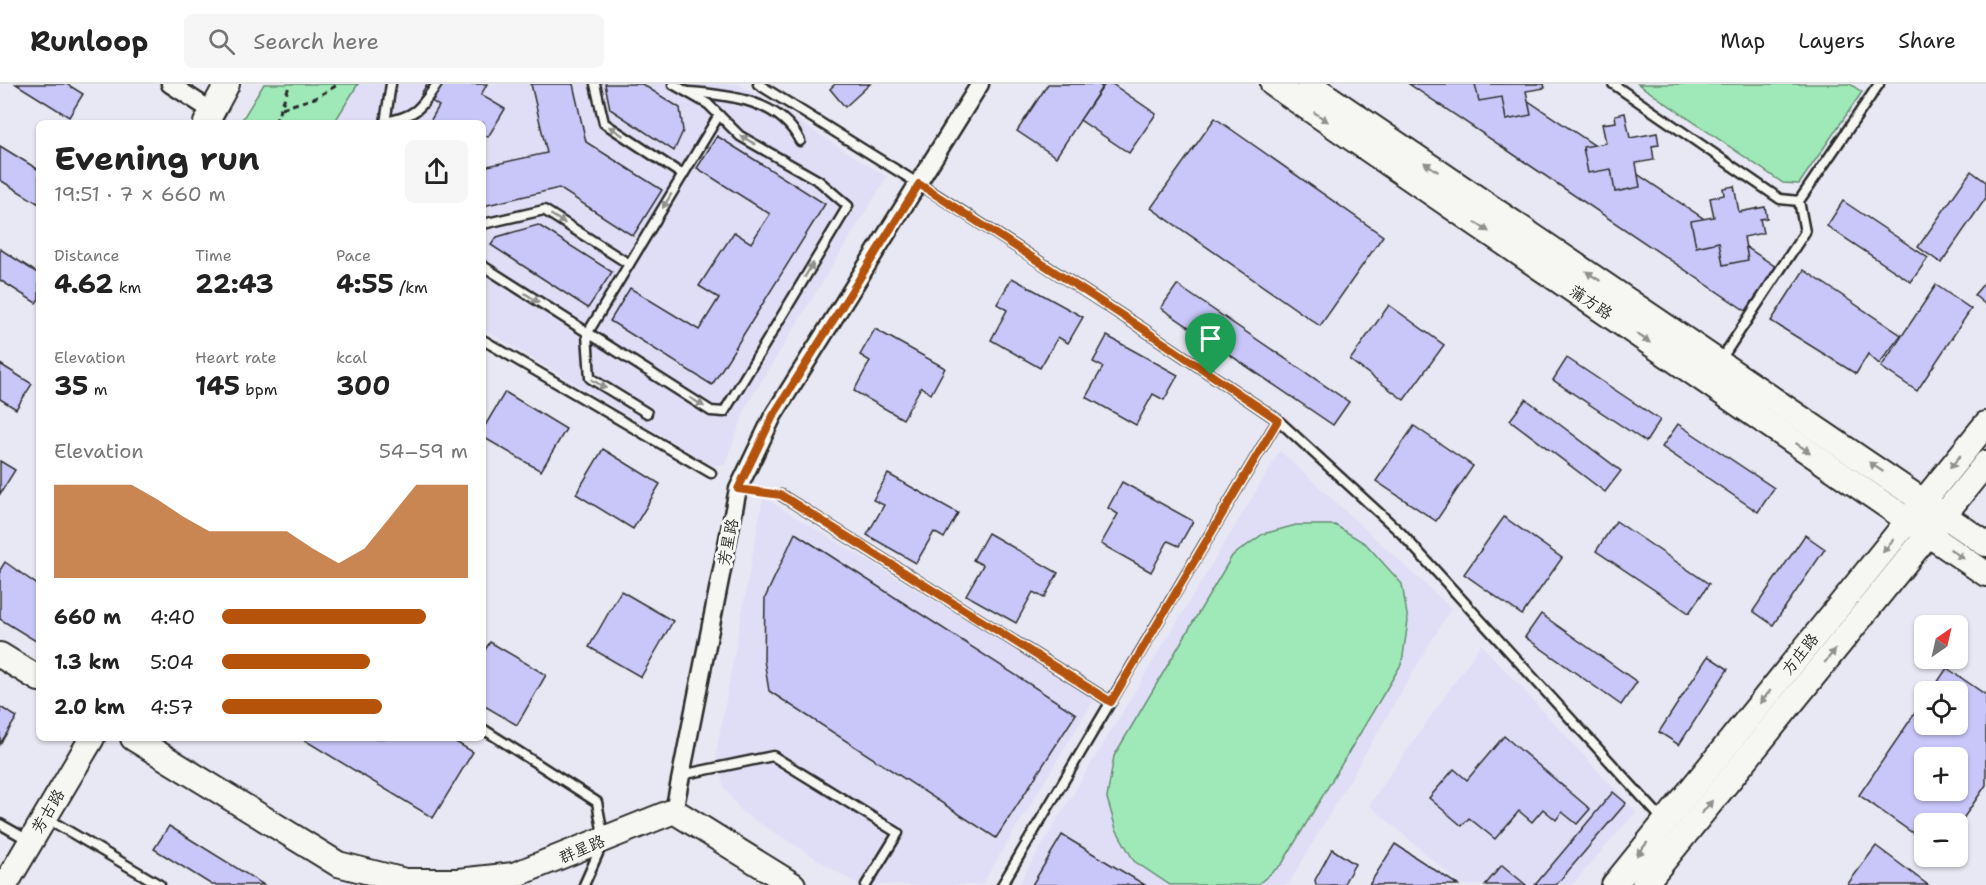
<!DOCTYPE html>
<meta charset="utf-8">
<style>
body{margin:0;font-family:"Shantell Sans","LXGW WenKai TC",sans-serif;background:#f6f6f6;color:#222;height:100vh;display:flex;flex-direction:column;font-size:22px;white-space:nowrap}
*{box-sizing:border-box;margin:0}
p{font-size:20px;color:#767676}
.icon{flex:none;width:33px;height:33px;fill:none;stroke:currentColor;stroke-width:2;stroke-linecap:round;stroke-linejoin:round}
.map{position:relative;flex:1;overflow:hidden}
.side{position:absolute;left:36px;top:36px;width:450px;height:621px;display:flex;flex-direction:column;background:#fff;border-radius:9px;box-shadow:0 2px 4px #0004}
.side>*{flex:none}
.needle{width:39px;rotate:34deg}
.tools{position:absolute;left:1914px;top:531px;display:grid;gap:12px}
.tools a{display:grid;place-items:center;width:54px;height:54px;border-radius:9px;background:#fff;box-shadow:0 2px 4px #0004;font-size:30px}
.pin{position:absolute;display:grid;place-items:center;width:51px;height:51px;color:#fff;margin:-62px -26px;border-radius:50% 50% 50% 0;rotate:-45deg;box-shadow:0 0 6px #0007}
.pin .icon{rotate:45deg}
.round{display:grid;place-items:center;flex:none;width:63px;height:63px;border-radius:9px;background:#f6f6f6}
.head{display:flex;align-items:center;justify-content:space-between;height:102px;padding:0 18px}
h1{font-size:33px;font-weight:700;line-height:45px}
.stats{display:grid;grid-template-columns:repeat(3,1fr);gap:9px;height:102px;padding:6px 18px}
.stats div{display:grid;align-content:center}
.stats b{font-size:26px;font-weight:700}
.stats small{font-size:16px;font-weight:400}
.stats p{font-size:16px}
.chart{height:168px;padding:12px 18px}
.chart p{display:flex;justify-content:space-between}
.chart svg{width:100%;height:108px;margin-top:6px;fill:#b45309;opacity:.7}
ul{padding:0 18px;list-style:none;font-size:20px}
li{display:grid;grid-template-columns:96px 72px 1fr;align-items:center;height:45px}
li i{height:15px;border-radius:8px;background:#b45309}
header{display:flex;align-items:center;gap:36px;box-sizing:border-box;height:84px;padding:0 30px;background:#fff;border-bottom:2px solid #e0e0e0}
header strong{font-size:28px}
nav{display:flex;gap:33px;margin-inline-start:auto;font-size:21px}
.search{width:420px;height:54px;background:#f6f6f6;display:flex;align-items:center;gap:15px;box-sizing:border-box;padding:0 21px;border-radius:9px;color:#767676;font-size:22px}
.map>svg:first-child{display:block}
.built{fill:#dfdef6}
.green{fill:#9fe9b8;stroke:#658a72;stroke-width:1.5}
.building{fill:#c9c7f9;stroke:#2b2b2b;stroke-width:1.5;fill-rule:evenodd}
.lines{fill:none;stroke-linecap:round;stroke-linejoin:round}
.lane-casing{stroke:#2b2b2b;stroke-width:13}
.street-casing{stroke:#2b2b2b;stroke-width:21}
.secondary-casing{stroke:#2b2b2b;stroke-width:28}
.path{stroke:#2b2b2b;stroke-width:3;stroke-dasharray:6 4.5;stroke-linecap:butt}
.lane{stroke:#f6f6f2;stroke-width:8}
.street{stroke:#f6f6f2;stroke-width:16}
.secondary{stroke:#f6f6f2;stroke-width:24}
.oneway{fill:#90908e}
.route-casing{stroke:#fff;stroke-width:12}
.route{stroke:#b45309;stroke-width:8}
.labels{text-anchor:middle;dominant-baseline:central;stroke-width:6;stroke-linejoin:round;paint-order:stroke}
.street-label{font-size:16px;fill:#2b2b2b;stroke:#f6f6f2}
</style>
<header>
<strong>Runloop</strong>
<div class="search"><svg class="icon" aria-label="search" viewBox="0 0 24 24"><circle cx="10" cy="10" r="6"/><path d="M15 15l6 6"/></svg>Search here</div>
<nav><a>Map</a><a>Layers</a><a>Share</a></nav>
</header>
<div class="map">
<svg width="1986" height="801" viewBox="0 0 1986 801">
<rect width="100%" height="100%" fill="#e8e8f4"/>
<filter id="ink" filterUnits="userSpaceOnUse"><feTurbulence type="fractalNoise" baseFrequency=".0167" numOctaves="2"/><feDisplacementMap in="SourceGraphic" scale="12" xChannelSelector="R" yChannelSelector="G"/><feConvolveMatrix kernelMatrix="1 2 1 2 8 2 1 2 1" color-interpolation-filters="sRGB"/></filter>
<g filter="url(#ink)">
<g class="built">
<path d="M358,0H739L887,93L747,321L725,381H712L483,245V39H334Z"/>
<path d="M1280,367L1451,524L1288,801H1018Z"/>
<path d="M763,413L1095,614L982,801H858L742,728L724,704L716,670Z"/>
<path d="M1481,560L1636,728L1572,801H1462L1369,721Z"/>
</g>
<g class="green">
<path d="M264,0H358L334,39H240Z"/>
<path d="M1638,0H1850L1862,8L1799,100L1783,99Z"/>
<path d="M1296,441H1335L1366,460L1402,500L1408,537L1402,579L1282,780L1257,801H1170L1134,777L1116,745L1107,714L1114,672L1232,472L1263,450Z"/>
</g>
<g class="building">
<path d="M16,0H67L83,10L69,33Z"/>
<path d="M427,0H487L481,11L505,25L488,53L483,50V39H429L439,22L421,10Z"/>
<path d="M531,0H573L586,58L662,106L633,152L559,104L483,122V83L547,69Z"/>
<path d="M605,0H642L680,24L683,47L674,67L610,25Z"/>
<path d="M835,0H870L845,23L830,5Z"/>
<path d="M1048,0H1098L1102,3L1056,73L1017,47Z"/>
<path d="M1105,0H1112L1156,30L1129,69L1080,36Z"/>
<path d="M1409,0H1503L1776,183L1746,227Z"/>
<path d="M1475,0H1544L1545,4L1526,7L1531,31L1506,36L1502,13L1479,17Z"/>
<path d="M1625,29L1630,54L1657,49L1659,61L1652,62L1654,76L1636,79L1640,103L1615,108L1611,85L1588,89L1583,63L1606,59L1602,40L1616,38L1615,31Z"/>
<path d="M1215,34L1383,152L1320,242L1151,124Z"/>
<path d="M717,52L825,120L712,301L610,237L630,204L699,246L719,214L699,202L734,148L751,159L770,130L697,84Z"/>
<path d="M0,62L39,86V120L0,96Z"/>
<path d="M1971,87L1986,98V114L1941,179L1918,163Z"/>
<path d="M1734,102L1739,128L1765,123L1767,134L1760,135L1763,149L1744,153L1748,176L1723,181L1719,158L1696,163L1691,137L1714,133L1710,114L1724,111L1723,104Z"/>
<path d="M1843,117L1928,174L1911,198L1827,142Z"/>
<path d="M538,141L612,188L588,224L491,161L497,153Z"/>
<path d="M0,165L39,190V215L36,219L0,196Z"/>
<path d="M1804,186L1901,251L1879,280L1868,270L1856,290L1771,237Z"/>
<path d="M1012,194L1083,233L1068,259L1058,253L1040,284L991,256L1007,226L997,220Z"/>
<path d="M1986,197V221L1974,211Z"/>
<path d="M1177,201L1349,318L1333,341L1161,224Z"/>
<path d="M1936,201L1971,225L1917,307L1881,283Z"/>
<path d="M1389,221L1444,261L1404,316L1350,276Z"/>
<path d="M875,245L945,284L931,310L921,303L903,335L854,307L870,277L860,271Z"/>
<path d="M1107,252L1178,291L1164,316L1153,310L1136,341L1086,313L1103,283L1093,278Z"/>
<path d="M1567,274L1660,336L1646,358L1553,296Z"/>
<path d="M0,280L32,300L16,325L0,315Z"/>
<path d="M505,308L566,345L541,387L483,353V345Z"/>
<path d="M1526,315L1621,387L1605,408L1510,336Z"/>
<path d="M1678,340L1774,404L1758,428L1662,363Z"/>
<path d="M1414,342L1473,382L1436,437L1376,397Z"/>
<path d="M603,365L660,400L633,445L576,410Z"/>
<path d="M0,377L15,386L0,410Z"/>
<path d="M888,390L958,429L944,454L934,448L916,479L867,451L884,421L873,416Z"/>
<path d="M1122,398L1193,437L1179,462L1168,457L1151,488L1101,460L1118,430L1108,424Z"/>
<path d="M1504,433L1562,474L1522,531L1464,490Z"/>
<path d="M1616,437L1709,500L1689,529L1596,467Z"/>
<path d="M795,449L1076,630L996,754L769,607L764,576L765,514Z"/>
<path d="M988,449L1058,489L1044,514L1033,508L1016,539L966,511L983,481L973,476Z"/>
<path d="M1805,451L1825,465L1773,541L1753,527Z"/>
<path d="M5,478L39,502V559L0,535V486Z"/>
<path d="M621,507L673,537L641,593L589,563Z"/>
<path d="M1541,530L1637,598L1621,621L1525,553Z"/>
<path d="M490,558L546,591L517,641L483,621V569Z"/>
<path d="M1708,572L1728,585L1679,661L1659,648Z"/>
<path d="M1947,584L1986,611V701L1958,742V740H1924V757L1859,711L1924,616V640H1958V608H1931ZM1924,674H1958V706H1924Z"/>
<path d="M0,623L17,633L0,660Z"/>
<path d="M1504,652L1590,725L1577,740L1562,728L1556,736L1543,725L1532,738L1519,727L1495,755L1469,734L1462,742L1429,714L1454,685L1467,696Z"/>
<path d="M301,654H449L473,668L433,734Z"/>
<path d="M1613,708L1626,719L1556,801H1535Z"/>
<path d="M169,742L264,801H212L154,765Z"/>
<path d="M1062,751L1145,801H1032Z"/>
<path d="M1395,760L1458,801H1369Z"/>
<path d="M1876,762L1928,801H1847Z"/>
<path d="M1332,765L1355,780L1343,801H1316L1315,796Z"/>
<path d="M1502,781L1526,801H1485Z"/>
</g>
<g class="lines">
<defs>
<g id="lane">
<path d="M595,0L604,39L683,91"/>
<path d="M758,0L935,110L1143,245L1278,336L1401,449L1664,737"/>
<path d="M1613,0L1780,115L1799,117"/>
<path d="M689,8C729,11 780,16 800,57"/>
<path d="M385,38C416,32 420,25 437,0"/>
<path d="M385,39L391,0"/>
<path d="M483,140L544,126L629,180"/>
<path d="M483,182L711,327L724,328L848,122L819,97L740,52L708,20L673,0"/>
<path d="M483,256L711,389"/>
<path d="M1720,277L1805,148L1799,117L1879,0"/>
<path d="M647,329L590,294L587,250L719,31"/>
<path d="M781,411L1111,618"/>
<path d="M483,645L597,718L604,756L584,801"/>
<path d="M681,691L773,672L898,749L866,801"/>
<path d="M48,735L160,801"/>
<path d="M0,740L30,757"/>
<path d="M1002,801L1278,336"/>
</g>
<g id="street">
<path d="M170,0L212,27"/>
<path d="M674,727L738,405L773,332L980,0"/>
</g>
<g id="secondary">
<path d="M1273,0L1986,490"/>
<path d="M1309,0L1986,460"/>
<path d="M206,39L227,0"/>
<path d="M0,571L39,595"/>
<path d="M133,654L338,780L405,797H458L514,791L674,727L793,801"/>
<path d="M5,801L92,654"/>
<path d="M1614,801L1986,340"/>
<path d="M1644,801L1986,379"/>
</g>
</defs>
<use href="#lane" class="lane-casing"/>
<use href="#street" class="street-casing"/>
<use href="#secondary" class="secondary-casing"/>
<g class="path">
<path d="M282,24L315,14L339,0"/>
<path d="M275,39L290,0"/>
<path d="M753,407L770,410"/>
</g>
<use href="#lane" class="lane"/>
<use href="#street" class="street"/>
<use href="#secondary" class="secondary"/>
</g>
<defs><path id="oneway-solid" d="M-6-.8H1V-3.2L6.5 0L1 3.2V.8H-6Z" transform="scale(1.5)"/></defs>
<g class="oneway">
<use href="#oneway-solid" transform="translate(1321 33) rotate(34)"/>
<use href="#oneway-solid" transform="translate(616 47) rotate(-147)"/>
<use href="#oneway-solid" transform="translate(748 56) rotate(-149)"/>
<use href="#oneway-solid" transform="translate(1431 83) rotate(-146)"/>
<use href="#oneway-solid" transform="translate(667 117) rotate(121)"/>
<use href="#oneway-solid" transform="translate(558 135) rotate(32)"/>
<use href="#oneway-solid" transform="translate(1482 143) rotate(34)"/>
<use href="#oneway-solid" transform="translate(809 186) rotate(-59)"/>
<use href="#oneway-solid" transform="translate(1593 192) rotate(-146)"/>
<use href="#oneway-solid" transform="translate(532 214) rotate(33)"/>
<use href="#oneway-solid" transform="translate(1643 254) rotate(34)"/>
<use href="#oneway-solid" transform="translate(599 300) rotate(31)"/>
<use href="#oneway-solid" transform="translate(697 318) rotate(32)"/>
<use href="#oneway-solid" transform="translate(1803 364) rotate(34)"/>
<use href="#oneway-solid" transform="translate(1955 378) rotate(129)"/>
<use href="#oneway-solid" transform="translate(1876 383) rotate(-146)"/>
<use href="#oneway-solid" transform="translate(1888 462) rotate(129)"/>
<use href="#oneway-solid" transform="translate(1957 470) rotate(35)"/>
<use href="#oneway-solid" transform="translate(1830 572) rotate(-51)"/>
<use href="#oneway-solid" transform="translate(1765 613) rotate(129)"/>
<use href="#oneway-solid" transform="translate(1707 723) rotate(-51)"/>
<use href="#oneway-solid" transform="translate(1642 765) rotate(128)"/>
</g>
</g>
<g class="lines" filter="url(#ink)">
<defs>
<path id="route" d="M919,100L1143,245L1278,336L1111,618L781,411L738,405L773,332Z"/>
</defs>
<use href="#route" class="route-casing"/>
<use href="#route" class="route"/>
</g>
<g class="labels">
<g class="street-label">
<text transform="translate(1591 218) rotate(34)">蒲方路</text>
<text transform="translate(728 458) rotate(-79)">芳星路</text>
<text transform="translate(1800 570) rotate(-51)">方庄路</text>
<text transform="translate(48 727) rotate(-59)">芳古路</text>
<text transform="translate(582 765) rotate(-23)">群星路</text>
</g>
</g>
</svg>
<div class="tools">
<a><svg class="needle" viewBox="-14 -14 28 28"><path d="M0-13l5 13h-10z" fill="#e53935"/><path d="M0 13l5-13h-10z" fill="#767676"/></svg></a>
<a><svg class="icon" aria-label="locate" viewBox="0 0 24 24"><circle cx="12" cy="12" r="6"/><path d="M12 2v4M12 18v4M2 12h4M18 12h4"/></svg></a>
<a>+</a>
<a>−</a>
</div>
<div class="pin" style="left:1211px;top:291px;background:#1e9e55"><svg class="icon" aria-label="arrive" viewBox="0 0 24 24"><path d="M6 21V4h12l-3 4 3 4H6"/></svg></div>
<section class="side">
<div class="head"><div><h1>Evening run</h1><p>19:51 · 7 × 660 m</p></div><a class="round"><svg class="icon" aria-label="share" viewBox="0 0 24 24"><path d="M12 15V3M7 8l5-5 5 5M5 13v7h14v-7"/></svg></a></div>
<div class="stats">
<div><p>Distance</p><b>4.62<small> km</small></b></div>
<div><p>Time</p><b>22:43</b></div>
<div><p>Pace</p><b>4:55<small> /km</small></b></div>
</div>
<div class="stats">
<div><p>Elevation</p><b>35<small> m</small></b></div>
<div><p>Heart rate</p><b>145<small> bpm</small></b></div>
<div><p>kcal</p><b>300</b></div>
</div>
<div class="chart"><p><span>Elevation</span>54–59 m</p>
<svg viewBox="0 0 160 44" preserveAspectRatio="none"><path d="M0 44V6L10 6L20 6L30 6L40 12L50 19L60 25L70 25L80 25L90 25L100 32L110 38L120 32L130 19L140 6L150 6L160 6V44z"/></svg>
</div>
<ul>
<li><b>660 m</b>4:40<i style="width:83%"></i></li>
<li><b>1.3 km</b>5:04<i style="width:60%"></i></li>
<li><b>2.0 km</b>4:57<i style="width:65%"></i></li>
</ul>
</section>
</div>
